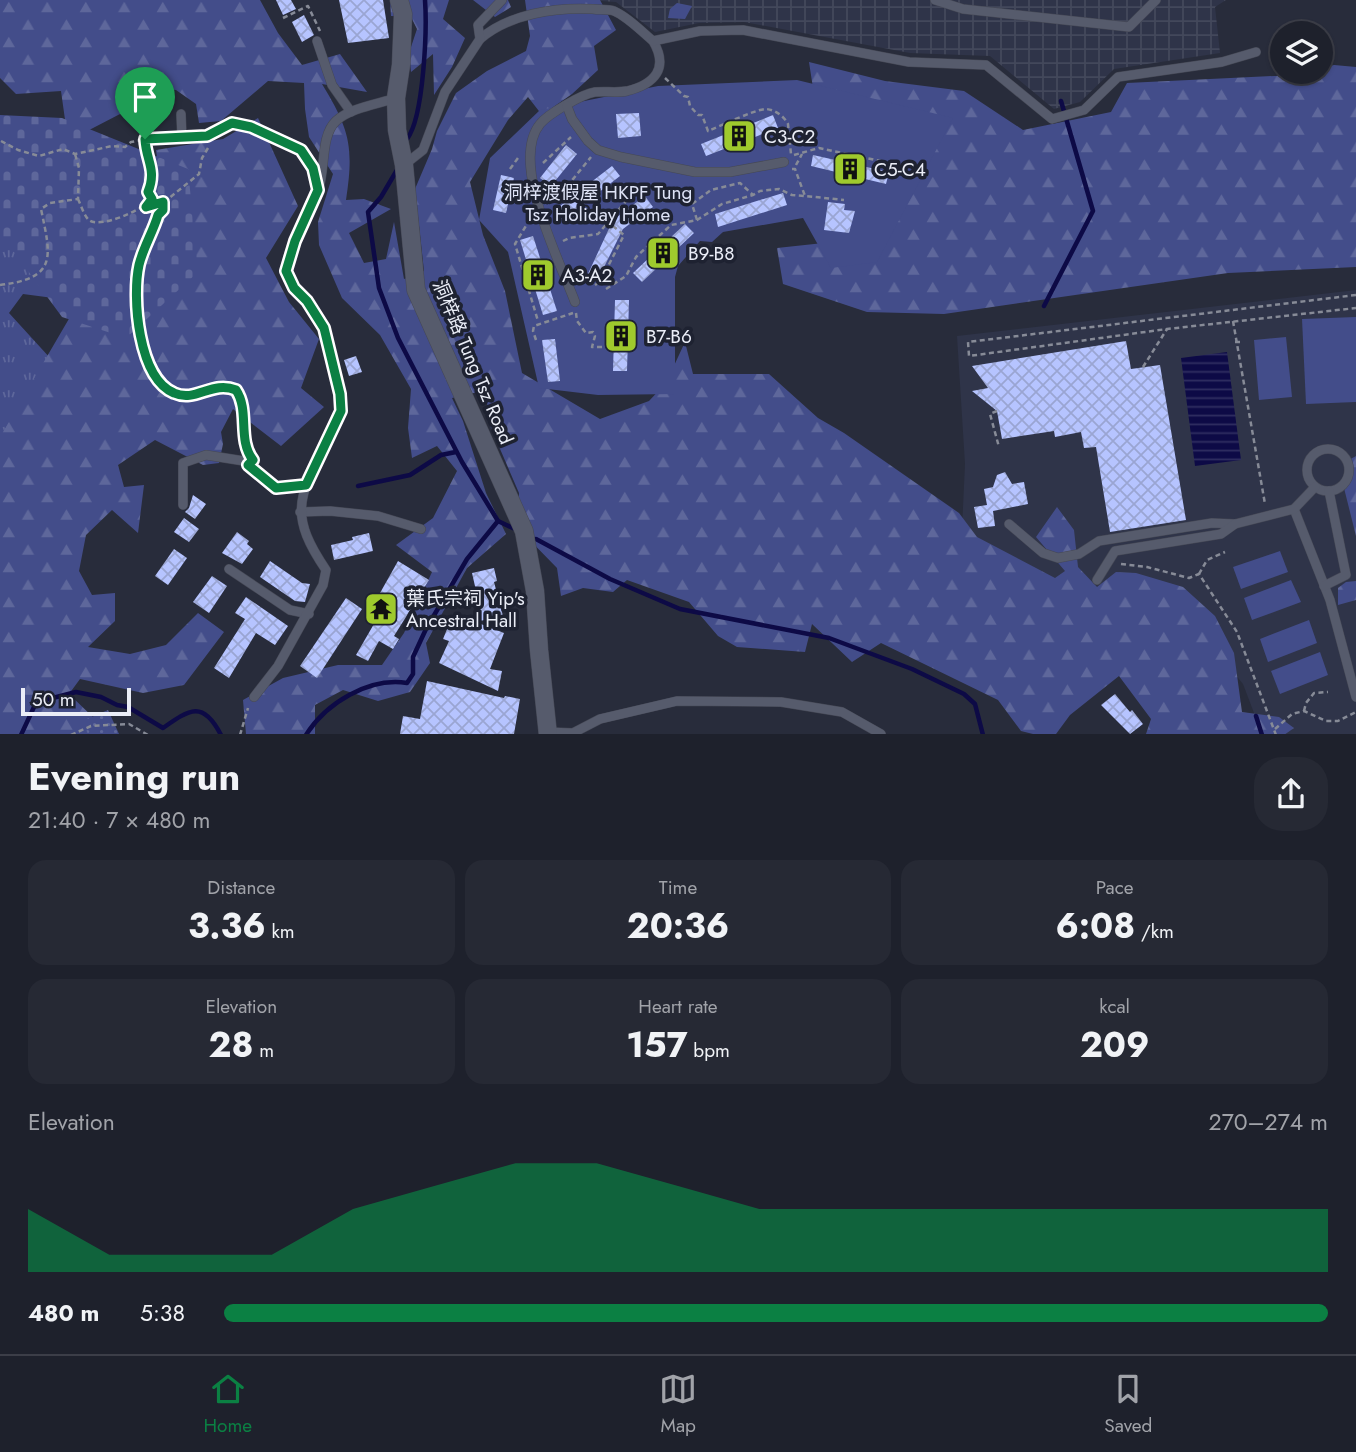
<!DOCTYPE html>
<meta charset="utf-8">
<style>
body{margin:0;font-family:Jost,"Noto Sans TC",sans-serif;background:#262934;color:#f1f3f6;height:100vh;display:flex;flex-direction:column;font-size:26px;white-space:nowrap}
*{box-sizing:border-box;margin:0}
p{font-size:23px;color:#a1a3a9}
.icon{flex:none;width:38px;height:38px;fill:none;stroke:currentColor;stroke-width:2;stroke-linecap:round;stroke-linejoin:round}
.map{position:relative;height:734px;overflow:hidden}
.details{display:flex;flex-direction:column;background:#1e212c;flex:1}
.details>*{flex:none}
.buttons{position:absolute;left:1270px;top:21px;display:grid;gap:14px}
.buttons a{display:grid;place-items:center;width:63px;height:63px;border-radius:50%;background:#1e212c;box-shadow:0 2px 5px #0004,0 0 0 2px #3c3e48;font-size:35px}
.scale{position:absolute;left:21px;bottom:18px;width:110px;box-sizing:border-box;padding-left:7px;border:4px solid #eaedf7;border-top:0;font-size:19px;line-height:24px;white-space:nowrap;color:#eaedf7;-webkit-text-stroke:5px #1e2231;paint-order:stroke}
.pin{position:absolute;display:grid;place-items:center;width:60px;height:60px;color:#fff;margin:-72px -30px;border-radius:50% 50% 50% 0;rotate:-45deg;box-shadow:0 0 7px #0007}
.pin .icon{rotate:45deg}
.round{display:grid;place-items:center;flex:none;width:74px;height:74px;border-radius:28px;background:#262934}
.head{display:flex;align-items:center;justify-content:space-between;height:119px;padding:0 28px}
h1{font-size:38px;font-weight:700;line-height:52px}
.figures{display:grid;grid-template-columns:repeat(3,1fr);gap:10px;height:119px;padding:7px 28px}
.figures div{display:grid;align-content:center;border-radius:18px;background:#262934;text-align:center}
.figures b{font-size:35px;font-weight:700}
.figures small{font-size:19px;font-weight:400}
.figures p{font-size:19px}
.chart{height:196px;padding:14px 28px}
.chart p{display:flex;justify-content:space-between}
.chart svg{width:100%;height:126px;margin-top:7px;fill:#0b8043;opacity:.7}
ul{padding:0 28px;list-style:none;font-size:23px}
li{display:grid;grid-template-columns:112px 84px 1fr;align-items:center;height:52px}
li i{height:18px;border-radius:9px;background:#0b8043}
.menu{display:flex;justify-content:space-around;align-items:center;height:98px;border-top:2px solid #3c3e48;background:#1e212c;font-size:19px;color:#a1a3a9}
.menu a{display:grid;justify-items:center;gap:4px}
.menu .selected{color:#0b8043}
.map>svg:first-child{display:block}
.built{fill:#2f3449}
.industrial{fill:url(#industrial-grid)}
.grass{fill:url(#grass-tufts)}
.forest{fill:url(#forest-firs)}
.cemetery{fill:url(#cemetery-stones)}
.park{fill:#434d8a}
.garden{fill:url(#garden-dots)}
.water{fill:url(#water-rules)}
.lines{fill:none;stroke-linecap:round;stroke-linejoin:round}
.stream{stroke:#0d0a46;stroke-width:4.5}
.building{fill:url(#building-cross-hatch)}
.lane-casing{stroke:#454855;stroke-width:10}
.street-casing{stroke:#454855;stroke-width:19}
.path{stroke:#878b97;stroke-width:2.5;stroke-dasharray:5 3.5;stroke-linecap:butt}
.lane{stroke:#565b6c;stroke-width:9}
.street{stroke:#565b6c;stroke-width:18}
.route-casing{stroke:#fff;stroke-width:14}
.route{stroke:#0b8043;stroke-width:9}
.labels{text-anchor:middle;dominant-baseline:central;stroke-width:7;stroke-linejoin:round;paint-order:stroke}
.poi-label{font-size:19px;fill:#eaedf7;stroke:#1e2231;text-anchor:start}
.park-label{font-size:19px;fill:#dee3f6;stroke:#1e2231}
.street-label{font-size:19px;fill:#eaedf7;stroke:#1e2231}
</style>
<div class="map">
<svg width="1356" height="735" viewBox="0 0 1356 735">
<defs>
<pattern id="industrial-grid" width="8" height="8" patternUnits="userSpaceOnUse" patternTransform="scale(1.75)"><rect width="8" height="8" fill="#2f3449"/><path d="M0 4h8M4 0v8" fill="none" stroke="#43485b"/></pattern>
<pattern id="grass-tufts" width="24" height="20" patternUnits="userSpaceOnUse" patternTransform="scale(1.75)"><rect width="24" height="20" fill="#434d8a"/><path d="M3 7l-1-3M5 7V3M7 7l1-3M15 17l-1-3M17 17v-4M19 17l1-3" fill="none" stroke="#5e679b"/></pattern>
<pattern id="forest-firs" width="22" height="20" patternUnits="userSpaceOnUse" patternTransform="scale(1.75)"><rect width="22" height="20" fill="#434d8a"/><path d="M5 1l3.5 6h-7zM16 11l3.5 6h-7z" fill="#5e679b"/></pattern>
<pattern id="cemetery-stones" width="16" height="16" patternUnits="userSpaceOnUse" patternTransform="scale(1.75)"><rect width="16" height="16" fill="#434d8a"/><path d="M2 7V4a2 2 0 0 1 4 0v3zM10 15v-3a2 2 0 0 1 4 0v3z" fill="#5e679b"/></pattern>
<pattern id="garden-dots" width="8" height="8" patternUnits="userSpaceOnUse" patternTransform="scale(1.75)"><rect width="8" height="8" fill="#434d8a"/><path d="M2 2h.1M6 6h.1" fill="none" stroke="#5e679b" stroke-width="1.8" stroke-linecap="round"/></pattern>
<pattern id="water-rules" width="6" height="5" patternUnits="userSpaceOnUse" patternTransform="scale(1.75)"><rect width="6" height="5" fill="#0d0a46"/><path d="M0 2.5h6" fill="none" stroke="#302e61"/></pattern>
<pattern id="building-cross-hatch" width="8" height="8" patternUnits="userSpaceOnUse" patternTransform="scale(1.75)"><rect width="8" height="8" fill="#b6c4ff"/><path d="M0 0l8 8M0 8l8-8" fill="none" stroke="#9aa5d2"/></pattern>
</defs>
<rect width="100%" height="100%" fill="#282c3b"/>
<path class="built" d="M1356,290V734H1262L1243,684L1173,598L960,573L965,464L957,336Z"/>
<path class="industrial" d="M587,0H1226L1215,7L1220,53L1114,69L1080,102L1054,109L990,56L910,53L744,22L699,23L655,32L616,2Z"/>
<path class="grass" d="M0,162L107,305L23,294L9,313L61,370L0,491Z"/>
<g class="forest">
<path d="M0,0H260L278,33L302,65L340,54L367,92L322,84C350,130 354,147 346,200L364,199L391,209L349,233L364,263L386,259L394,222L404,279L424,271L415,189L432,149L437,131L456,93L487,71L526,51L530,36L525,0H600L616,30L594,46L598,70L572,94L542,115L528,97L508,120L470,182L483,235L505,291L522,373L600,419L649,401L666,383L685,342L693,374H769L818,418L844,433L959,513L977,537L1055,578L1065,571L1036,537L1057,507L1074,530L1078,567L1097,587L1116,572L1136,573L1183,587L1215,616L1234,653L1242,712L1279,717L1294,728L1284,735L1146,734L1151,719L1119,676L1070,715L1056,734H1033L1021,731L998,700L881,643L852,662L812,624L805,652L737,647L718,636L689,602L627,580L613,592L583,588L561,596L557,568L517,527L519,493L488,421L489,407L478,392L452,398L463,421L486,493L506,534L467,568L426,643L430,663L410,692L378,701L343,690L315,705V734H246L243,700L283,678L338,665H382L404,633L432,572L396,545L433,518L457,471L437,446L412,458L408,428L411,389L380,335L342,298L319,245L318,222L333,174L309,137L305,109L304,83L268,81L221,121L199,123L196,104L176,90L140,88L120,114L68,141L61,91L16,94L0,78Z"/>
<path d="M390,0H449L443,19L465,38L452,67L434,95L433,54L411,72L409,53L417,29L411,17L391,16Z"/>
<path d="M473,0H508L511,7L495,17Z"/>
<path d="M677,3L692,6L685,19L668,18L670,9Z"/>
<path d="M809,62L885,81L964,91L1023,130L1111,112L1127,83L1295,75L1321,72V68L1334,65L1356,67V267L1228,273L944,314L867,312L783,284L777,248L870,238L815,101Z"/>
<path d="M258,118L298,206L266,258L289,302L319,339L301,388L324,407L281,446L233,409L221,432L223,444L219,463L203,465L155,440L118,465L124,487L144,485L138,533L112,510L86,535L79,571L92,595L115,593V621L88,647L130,654L166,645L198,613L224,632L184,685L143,693L80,679L69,694L97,721L91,734L0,735V437L77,305L168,238L156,150L223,139Z"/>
<path d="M1356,456V536L1343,484L1349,472L1347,461Z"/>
<path d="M1356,581V600L1338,605V588L1346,582Z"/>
</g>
<path class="cemetery" d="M0,115L62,118L188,169L198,272L126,338L62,317L9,245L0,242Z"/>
<g class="park">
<path d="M797,80L953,118L877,262L831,268L803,218L723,232L712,242L700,241L678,266L675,277V394L598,395L539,388L508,252L479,220L490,158L540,110L658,86Z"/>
<path d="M1356,317V402L1306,404L1302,319Z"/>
<path d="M1286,337L1292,397L1259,400L1254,340Z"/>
<path d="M1280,551L1288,572L1241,589L1233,567Z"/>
<path d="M1291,580L1301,602L1252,620L1244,598Z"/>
<path d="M1309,620L1317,643L1268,662L1260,639Z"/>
<path d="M1320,652L1328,675L1280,694L1271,671Z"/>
</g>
<path class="garden" d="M108,710L119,734H88L82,721Z"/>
<path class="water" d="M1227,352L1241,460L1195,466L1181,358Z"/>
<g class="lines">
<g class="stream">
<path d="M407,139C424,117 427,29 425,0"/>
<path d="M397,170L381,197L368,212L379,288L398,338L462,462L498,521L515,529"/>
<path d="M1044,306L1093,211L1061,101"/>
<path d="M358,486L410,475L441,455L456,452"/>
<path d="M536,539L610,579L680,609L829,638L912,669L964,694L975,704L983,735"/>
<path d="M1256,716L1262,735"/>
<path d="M21,735L34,707L41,701L76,692L101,697L117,705L128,707L163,728C190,709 203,700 221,735"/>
<path d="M306,735C326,703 369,677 407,683L413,674V657L426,629L467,559L498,521"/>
</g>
</g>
<g class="building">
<path d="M276,0H291L296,9L283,15Z"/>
<path d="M339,0H383L389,38L348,43Z"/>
<path d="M304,15L314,35L302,42L292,22Z"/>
<path d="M639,113L641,136L618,138L616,114Z"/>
<path d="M773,115L778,128L706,156L701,144Z"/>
<path d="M566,145L577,154L551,186L540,178Z"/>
<path d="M813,155L889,172L886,184L811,166Z"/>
<path d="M612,166L620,176L563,220L555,210Z"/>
<path d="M501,175L514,178L506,213L493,210Z"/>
<path d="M783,193L787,205L718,227L715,214Z"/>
<path d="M645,196L653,207L623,229L597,281L587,276L613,220Z"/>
<path d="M828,202L845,204L844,210L855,211L849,233L824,230Z"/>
<path d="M685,224L694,233L642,282L633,273Z"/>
<path d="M533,236L557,311L543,315L520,240Z"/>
<path d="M615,300H629L627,371H613Z"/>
<path d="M555,339L560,381L548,382L542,340Z"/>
<path d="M1126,341L1131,369L1160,365L1186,520L1110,532L1096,447L1084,448L1081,432L1055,437L1054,431L1002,439L997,411L972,391L988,388L972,366Z"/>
<path d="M356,356L362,372L349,376L344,360Z"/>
<path d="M1005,472L1012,484L1024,482L1028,504L993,511L995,526L978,528L974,507L987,505L984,489L993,487L997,475Z"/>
<path d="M193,495L206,504L195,519L185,512L189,508Z"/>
<path d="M184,518L199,529L189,542L174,532Z"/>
<path d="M237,532L249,541L247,544L253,549L242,564L222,553Z"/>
<path d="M369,533L373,551L334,560L331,545L353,540L352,537Z"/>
<path d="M174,549L187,558L168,585L155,576Z"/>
<path d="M270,561L302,583L310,584L305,602L295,601L260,577Z"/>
<path d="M398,561L429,580L394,636L399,639L393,649L379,641L368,661L356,655L389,598L380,593Z"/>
<path d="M494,568L497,581L494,582L503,616L480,621L474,596L477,595L472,573Z"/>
<path d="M212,576L227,586L209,613L193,602Z"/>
<path d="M246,597L288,626L275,645L256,633L229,678L214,668L245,619L235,613Z"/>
<path d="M346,598L362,609L317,678L300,666Z"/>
<path d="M452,617L482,629L481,624L504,633L490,669L502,671L498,691L439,663L449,641L443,639Z"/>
<path d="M427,681L504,698L505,696L520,699L514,734H400L403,716L420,719Z"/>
<path d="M1115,694L1130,712L1132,710L1143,724L1130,734L1101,705Z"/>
</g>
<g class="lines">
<defs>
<g id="lane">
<path d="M935,0L963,9L1129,27L1156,0"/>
<path d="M480,39C509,14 555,7 593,9C599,10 608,9 614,11C628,17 641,31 653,41C669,68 655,84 627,91C617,93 606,91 595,92C582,94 548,114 540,124C509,162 560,262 575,302"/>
<path d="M317,41L332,85L351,112"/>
<path d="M653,41L700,31L743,30L909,62L986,65L1052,119L1084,110L1118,77L1222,62L1256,52"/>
<path d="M567,106L572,119L588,141L598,150L621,157L695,172H730L784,162"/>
<path d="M181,114L182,138"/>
<path d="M164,138L207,136L232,123L251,127L301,150L313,168L318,188"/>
<path d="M404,165L423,150L445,92L480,39L478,25L502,0"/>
<circle cx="1328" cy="470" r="21"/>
<path d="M183,505V463L206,455L244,461L276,488L306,485"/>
<path d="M1294,509L1330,600L1356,697"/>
<path d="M300,512L330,511L378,516L421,529"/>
<path d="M1009,524L1043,553L1058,558L1079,554L1099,541L1212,523L1235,524"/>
<path d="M229,569L290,610L309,614"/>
<path d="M1097,580L1115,551L1221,534L1235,524L1294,509L1315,487"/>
<path d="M1324,586L1346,575L1329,491"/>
<path d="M254,697L278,666L323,585L326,570C290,517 297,499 325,444C330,434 339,421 341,410C342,401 328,337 324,327C316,312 287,284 286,270C285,250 311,211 318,191C326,169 320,136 336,121C350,108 378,104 396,98"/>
<path d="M548,732L573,733L600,719L677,701L781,702L842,712L881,734"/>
</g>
<path id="street" d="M399,0L403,14L401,65L396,98L397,130L404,165L416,290L524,531L535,591L539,650L548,735"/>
</defs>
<use href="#lane" class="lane-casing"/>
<use href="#street" class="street-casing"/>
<g class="path">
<path d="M283,18L308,6L320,31"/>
<path d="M665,78L684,96L688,97L690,106L698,115H702L708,131C720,126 754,110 765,109C774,109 784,116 788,124L791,154"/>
<path d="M1,141L18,150L39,156L63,149L75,154L112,146L125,147L131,142L154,138"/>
<path d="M208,148L202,158L199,174L163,203V210L158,215L139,266L138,282L137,321L148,362L160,380L174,394L193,395L220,386L236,390L242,404L247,451"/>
<path d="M794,155L819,148L885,162"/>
<path d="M543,163L571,137"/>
<path d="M796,165L802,154"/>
<path d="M510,169L518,158"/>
<path d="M792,169H795L805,196L844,200"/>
<path d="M549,196L556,200L591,157"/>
<path d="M78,199C81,205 84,216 89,220C99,229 143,210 152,199L148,192C157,169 146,161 145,139"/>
<path d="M147,206L163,203"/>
<path d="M530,219L515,244L538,321"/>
<path d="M697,220L692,204L711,190L740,183L753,195"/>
<path d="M563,241L569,238L598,234L627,200"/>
<path d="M0,285C58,278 51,257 41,209L50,203L78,199L79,168L75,154"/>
<path d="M595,285L600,282L624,235L608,222"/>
<path d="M606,289L626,276L636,257L671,225L697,220L722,204L753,195L760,191L779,189L792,195L805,196"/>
<path d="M1356,295L968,342L969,356L1167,329L1356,308"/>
<path d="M576,313L577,321L586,333L593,332L595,336L592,347H604"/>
<path d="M1233,321L1265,504"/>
<path d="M536,340L533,331L534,326L573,313"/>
<path d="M1235,342H1243"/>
<path d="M1143,367L1167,329"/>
<path d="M997,411L990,414L999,447"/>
<path d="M1121,564L1147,567L1189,578L1199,574L1237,632L1276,735"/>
<path d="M1199,574L1207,560L1225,552"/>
<path d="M1304,711L1306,703L1314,693L1328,692"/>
<path d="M1275,729L1292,714L1304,711L1326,721H1338L1356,712"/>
<path d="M71,735L91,726L129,724L148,735"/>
<path d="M240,735L248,708"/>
</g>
<use href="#lane" class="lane"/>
<use href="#street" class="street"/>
</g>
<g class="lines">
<defs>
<path id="route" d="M232,123L251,127L301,150L313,168L318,190L295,241L286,271L294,288L307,301L324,328L340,394L341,411L306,485L276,488L248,465L253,460C237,439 250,411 236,390C212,380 196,403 174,393C138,378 132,297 139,265C143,248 153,232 158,215L163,210V202L146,207L152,199L148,192C157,169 146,161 145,139L207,136Z"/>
</defs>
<use href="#route" class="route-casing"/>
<use href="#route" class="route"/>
</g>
<defs>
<symbol id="building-square" viewBox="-11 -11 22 22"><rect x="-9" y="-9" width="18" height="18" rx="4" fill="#9fca2d" stroke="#1e2231"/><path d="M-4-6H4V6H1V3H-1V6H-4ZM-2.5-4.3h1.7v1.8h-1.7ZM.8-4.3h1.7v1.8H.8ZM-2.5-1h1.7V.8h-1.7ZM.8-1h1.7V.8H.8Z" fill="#111"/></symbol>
<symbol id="temple-square" viewBox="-11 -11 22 22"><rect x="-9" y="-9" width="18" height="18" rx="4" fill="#9fca2d" stroke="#1e2231"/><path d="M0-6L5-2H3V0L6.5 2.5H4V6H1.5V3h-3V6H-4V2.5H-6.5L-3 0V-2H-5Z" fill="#111"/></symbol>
</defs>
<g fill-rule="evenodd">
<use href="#building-square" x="720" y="117" width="38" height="38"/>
<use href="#building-square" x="831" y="150" width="38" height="38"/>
<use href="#building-square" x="644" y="234" width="38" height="38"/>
<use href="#building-square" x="519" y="256" width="38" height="38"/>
<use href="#building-square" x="602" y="317" width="38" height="38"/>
<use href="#temple-square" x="362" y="590" width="38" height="38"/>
</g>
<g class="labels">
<g class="poi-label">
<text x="764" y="136">C3-C2</text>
<text x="874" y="169">C5-C4</text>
<text x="688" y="253">B9-B8</text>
<text x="562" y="275">A3-A2</text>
<text x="646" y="336">B7-B6</text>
<text x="406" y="598">葉氏宗祠 Yip's<tspan x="406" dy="22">Ancestral Hall</tspan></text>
</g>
<g class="park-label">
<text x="598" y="192">洞梓渡假屋 HKPF Tung<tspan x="598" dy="22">Tsz Holiday Home</tspan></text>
</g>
<g class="street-label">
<text transform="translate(473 362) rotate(67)">洞梓路 Tung Tsz Road</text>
</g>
</g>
</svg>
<div class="buttons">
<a><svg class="icon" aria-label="layers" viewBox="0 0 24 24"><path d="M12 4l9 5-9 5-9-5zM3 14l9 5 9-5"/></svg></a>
</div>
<div class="scale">50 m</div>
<div class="pin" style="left:145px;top:139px;background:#1e9e55"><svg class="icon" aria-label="arrive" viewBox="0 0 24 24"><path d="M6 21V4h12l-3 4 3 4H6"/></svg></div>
</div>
<section class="details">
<div class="head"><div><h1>Evening run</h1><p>21:40 · 7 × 480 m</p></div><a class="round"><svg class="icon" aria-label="share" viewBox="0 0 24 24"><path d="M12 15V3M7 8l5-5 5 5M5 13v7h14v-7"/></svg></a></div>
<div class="figures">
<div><p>Distance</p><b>3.36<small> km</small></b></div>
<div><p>Time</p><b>20:36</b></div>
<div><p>Pace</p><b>6:08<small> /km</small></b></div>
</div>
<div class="figures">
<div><p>Elevation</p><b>28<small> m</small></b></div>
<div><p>Heart rate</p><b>157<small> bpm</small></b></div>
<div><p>kcal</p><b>209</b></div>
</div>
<div class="chart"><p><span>Elevation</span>270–274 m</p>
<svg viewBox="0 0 160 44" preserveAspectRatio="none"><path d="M0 44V22L10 38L20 38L30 38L40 22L50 14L60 6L70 6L80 14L90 22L100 22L110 22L120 22L130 22L140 22L150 22L160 22V44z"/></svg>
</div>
<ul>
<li><b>480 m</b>5:38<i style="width:100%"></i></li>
</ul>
</section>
<nav class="menu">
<a class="selected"><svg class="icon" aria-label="home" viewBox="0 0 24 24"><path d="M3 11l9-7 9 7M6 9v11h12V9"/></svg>Home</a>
<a><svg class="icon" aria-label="map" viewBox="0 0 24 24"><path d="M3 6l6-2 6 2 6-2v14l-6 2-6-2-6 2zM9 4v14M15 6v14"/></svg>Map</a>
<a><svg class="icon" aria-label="saved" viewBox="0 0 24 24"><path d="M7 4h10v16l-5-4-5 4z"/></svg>Saved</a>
</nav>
